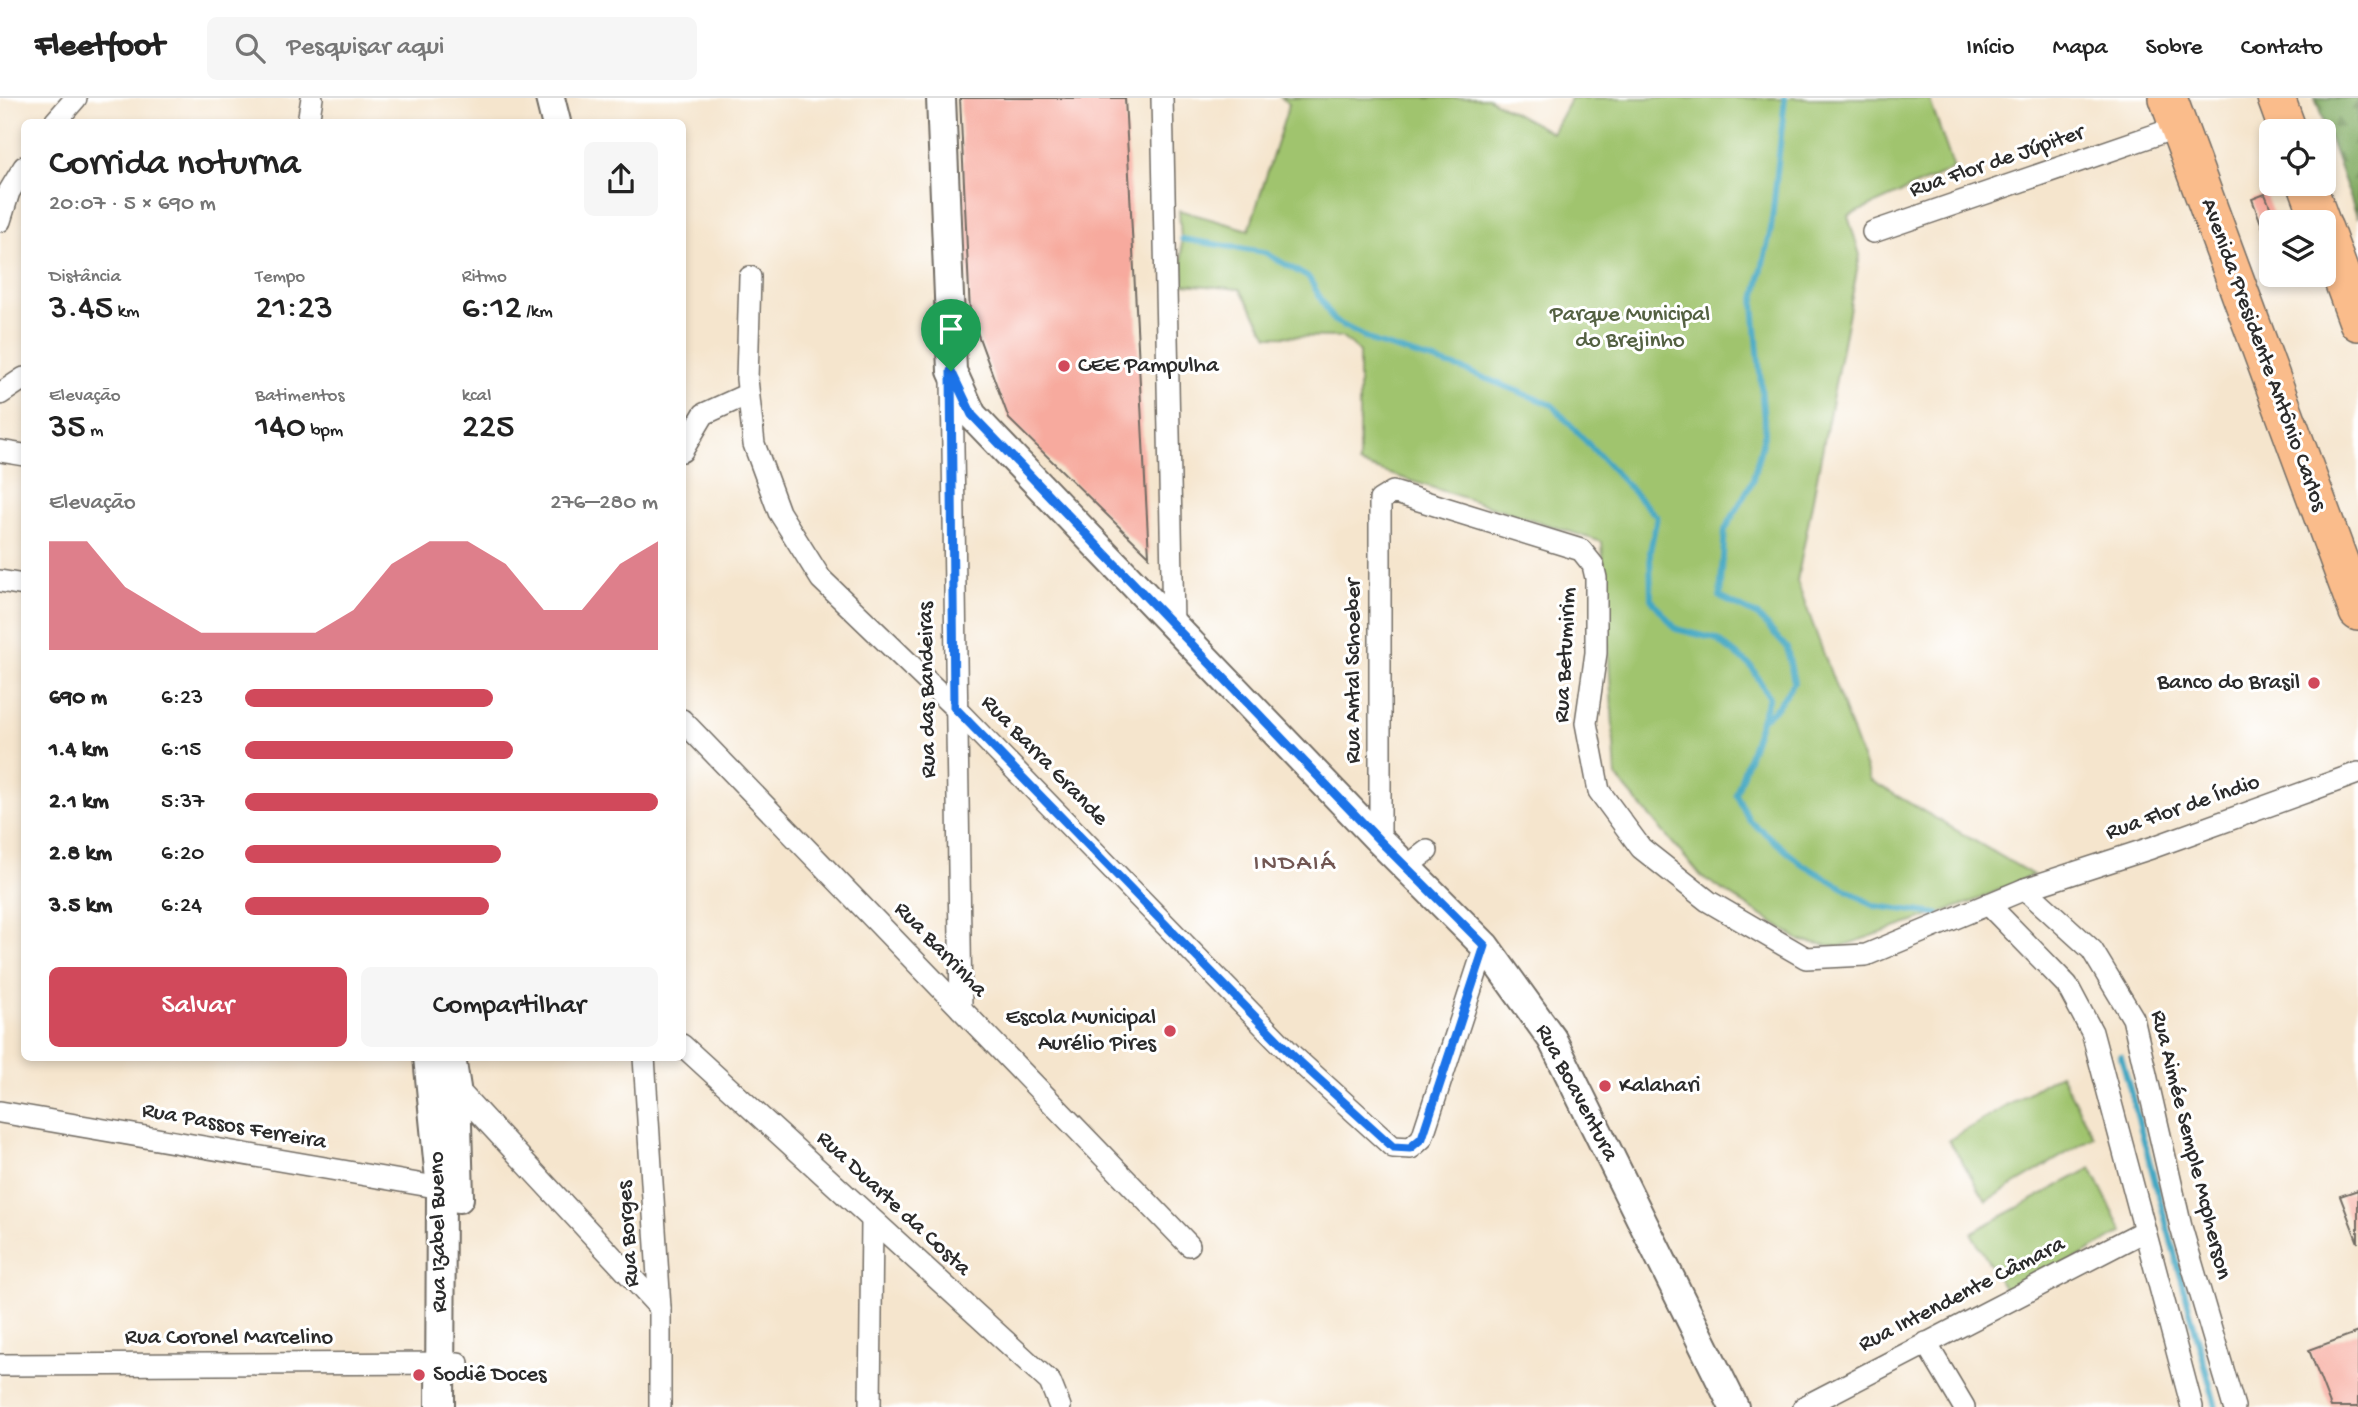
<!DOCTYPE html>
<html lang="pt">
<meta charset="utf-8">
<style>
body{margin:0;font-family:"Gochi Hand",sans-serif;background:#f6f6f6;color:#222;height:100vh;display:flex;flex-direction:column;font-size:26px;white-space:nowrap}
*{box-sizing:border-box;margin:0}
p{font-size:23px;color:#767676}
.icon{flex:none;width:38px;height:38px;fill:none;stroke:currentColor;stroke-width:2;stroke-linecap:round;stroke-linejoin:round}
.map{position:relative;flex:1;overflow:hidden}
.sheet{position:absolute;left:21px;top:21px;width:665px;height:942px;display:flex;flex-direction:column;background:#fff;border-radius:10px;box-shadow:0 4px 10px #0003}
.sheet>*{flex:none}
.controls{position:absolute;left:2259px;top:21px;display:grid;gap:14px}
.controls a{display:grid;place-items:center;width:77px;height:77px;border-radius:10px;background:#fff;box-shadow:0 4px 10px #0003;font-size:35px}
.pin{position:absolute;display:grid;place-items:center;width:60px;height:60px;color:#fff;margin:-72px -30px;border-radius:50% 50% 50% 0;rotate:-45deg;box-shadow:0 0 7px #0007}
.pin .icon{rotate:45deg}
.round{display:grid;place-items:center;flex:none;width:74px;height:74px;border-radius:10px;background:#f6f6f6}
.head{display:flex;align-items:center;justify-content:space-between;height:119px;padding:0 28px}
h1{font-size:38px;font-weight:600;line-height:52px}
.stats{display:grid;grid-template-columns:repeat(3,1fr);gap:10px;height:119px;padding:7px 28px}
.stats div{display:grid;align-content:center}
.stats b{font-size:35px;font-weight:600}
.stats small{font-size:19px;font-weight:400}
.stats p{font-size:19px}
.chart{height:196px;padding:14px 28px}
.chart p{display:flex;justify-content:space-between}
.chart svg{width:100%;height:126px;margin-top:7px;fill:#d1495b;opacity:.7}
.cta{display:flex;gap:14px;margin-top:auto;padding:14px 28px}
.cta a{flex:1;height:80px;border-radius:10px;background:#d1495b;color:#fff;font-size:28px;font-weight:600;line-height:80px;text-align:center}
.cta a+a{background:#f6f6f6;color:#222}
ul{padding:0 28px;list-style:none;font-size:23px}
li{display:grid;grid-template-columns:112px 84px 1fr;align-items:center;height:52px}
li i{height:18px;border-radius:9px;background:#d1495b}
header{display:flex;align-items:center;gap:42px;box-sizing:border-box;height:98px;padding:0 35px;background:#fff;border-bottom:2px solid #e0e0e0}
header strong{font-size:33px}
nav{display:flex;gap:38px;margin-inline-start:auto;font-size:24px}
.search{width:490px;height:63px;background:#f6f6f6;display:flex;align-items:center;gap:18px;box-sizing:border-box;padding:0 24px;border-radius:10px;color:#767676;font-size:26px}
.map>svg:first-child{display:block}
.green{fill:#a0c46e;stroke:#66784c;stroke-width:2}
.forest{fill:url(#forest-firs);stroke:#566a46;stroke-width:2}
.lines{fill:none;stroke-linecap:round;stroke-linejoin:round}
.stream{stroke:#42a7c2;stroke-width:6}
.building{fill:#f7aa9e}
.minor-casing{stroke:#726c64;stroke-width:24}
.tertiary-casing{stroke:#726c64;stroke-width:32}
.trunk-casing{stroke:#726c64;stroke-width:40}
.minor{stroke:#fff;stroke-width:21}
.tertiary{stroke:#fff;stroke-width:28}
.trunk{stroke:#fabc8b;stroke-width:37}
.route-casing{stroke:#fff;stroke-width:14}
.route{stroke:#1a73e8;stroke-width:9}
.poi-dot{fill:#d1495b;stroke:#fff;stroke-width:2.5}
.labels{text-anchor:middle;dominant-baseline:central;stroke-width:6;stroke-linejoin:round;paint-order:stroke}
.street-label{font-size:23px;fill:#2b2b2b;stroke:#fff}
.park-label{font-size:23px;fill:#546142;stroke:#fff}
.poi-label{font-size:23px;fill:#2b2b2b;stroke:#fff;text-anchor:start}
.neighbourhood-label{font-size:24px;letter-spacing:2px;fill:#725753;stroke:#fff}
</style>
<header>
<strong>Fleetfoot</strong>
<div class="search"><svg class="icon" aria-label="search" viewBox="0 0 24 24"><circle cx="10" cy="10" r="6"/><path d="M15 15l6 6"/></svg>Pesquisar aqui</div>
<nav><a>Início</a><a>Mapa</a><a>Sobre</a><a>Contato</a></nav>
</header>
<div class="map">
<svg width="2358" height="1309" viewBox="0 0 2358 1309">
<defs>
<pattern id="forest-firs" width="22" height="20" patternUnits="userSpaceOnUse" patternTransform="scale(1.75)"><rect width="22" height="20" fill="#80aa61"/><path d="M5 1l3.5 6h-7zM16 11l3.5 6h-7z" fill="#698b50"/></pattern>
</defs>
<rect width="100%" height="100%" fill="#fff"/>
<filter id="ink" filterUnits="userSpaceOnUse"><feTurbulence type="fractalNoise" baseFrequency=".0143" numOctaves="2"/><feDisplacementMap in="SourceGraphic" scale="14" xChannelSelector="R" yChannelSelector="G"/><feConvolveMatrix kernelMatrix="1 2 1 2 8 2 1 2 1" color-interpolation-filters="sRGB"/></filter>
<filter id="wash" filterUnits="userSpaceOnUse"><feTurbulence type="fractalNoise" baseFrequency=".00686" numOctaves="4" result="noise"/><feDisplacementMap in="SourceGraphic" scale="28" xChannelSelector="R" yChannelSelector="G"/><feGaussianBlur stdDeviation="1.57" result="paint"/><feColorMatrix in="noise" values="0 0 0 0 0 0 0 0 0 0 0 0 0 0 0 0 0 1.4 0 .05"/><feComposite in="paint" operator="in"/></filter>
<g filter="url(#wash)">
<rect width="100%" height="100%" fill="#f5e5cd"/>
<g class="green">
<path d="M1281,0H1488L1552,35L1571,0H1929L1954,71L1848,118L1860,157L1797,483L1870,682L2033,777L1972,804L1839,849L1801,843L1701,778L1616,679L1602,444L1359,366V253L1341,239L1268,238L1240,191L1184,186L1179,112L1249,132L1289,6Z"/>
<path d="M2060,976L2094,1039L1986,1103L1949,1042Z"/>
<path d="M2091,1070L2123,1134L2009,1198L1971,1135Z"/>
</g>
<path class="forest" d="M2315,0H2358V121Z"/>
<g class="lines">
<g class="stream">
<path d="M1182,141L1264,154L1309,180L1333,222L1376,245L1462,271L1552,307L1657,419L1650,453L1651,501L1676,531L1716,541L1751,568L1769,599L1736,696L1749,722L1802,766L1875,808L1938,816"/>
<path d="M1763,621L1778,608L1794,584L1787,550L1758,518L1720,499L1725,432L1752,384L1765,334L1754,206L1771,131L1785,0"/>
<path d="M2121,958L2216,1309"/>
</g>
</g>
<g id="blocks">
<g class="building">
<path d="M960,0H1125L1149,458L1009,321L970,215Z"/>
<path d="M2265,96L2276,124H2272L2271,152L2252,101Z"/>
<path d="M2358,1092V1145L2340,1098Z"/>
<path d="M2358,1234V1309H2331L2309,1252Z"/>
</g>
</g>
</g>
<g filter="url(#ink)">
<use href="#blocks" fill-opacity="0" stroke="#726c64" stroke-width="2"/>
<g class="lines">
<defs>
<g id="minor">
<path d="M1162,0L1173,525"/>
<path d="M55,24L76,0"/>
<path d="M308,24L312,0"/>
<path d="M0,123L9,94L24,69"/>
<path d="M1873,134L2178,29"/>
<path d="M750,179L747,281L754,346L779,414L821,481L954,609L1292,957L1393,1049L1411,1050L1422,1040L1485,848"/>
<path d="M952,280L961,911"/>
<path d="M0,296L24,280"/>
<path d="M0,353L24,357"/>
<path d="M682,353L704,316L748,296"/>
<path d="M0,483L24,487"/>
<path d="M682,622L1189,1147"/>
<path d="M1380,743V402L1393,394L1581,452L1593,467L1596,480V555L1586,625L1599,693L1641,750L1708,803L1806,860L1866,857L2025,791L2151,750L2358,675"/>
<path d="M1406,769L1427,753"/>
<path d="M2025,791L2092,852L2133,920L2181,1129L2234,1309"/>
<path d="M1988,806L2067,887L2092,934L2192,1309"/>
<path d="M682,947L1050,1284L1060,1309"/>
<path d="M644,959L660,1210V1309"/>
<path d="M456,990L660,1210"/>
<path d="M0,1014L453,1092"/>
<path d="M1926,1245L1964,1309"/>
<path d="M0,1267L458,1265"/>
<path d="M870,1309L872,1122"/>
<path d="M1804,1309L2144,1133"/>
</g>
<g id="tertiary">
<path d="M550,0L556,24"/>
<path d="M941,0L952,273L972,317L1380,743L1485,848L1552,941L1734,1309"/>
<path d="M428,959L441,1092L440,1309"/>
<path d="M451,959L456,990L459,1100"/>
</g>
<g id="trunk">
<path d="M2168,0L2358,514"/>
<path d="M2276,0L2288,33"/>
<path d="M2307,86L2321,124"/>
<path d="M2324,131L2358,224"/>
</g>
</defs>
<use href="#minor" class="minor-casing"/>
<use href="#tertiary" class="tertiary-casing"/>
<use href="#trunk" class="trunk-casing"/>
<use href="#minor" class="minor"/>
<use href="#tertiary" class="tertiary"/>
<use href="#trunk" class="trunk"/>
</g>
</g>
<g class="lines" filter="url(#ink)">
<defs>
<path id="route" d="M951,273L972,317L1380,743L1485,848L1422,1040L1410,1050L1393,1049L1292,957L954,609Z"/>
</defs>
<use href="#route" class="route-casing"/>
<use href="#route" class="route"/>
</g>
<g class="poi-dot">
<circle cx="1064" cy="268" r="7"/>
<circle cx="2314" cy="585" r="7"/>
<circle cx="1170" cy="933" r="7"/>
<circle cx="1605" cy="988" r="7"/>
<circle cx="419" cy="1277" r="7"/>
</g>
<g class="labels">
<g class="street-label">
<text transform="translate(1997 64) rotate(-19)">Rua Flor de Júpiter</text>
<text transform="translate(2263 257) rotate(70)">Avenida Presidente Antônio Carlos</text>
<text transform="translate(1566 557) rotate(-87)">Rua Betumirim</text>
<text transform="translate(1354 573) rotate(-90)">Rua Antal Schoeber</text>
<text transform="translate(928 592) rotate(-91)">Rua das Bandeiras</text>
<text transform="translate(1044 663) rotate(46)">Rua Barra Grande</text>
<text transform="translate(2183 710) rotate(-19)">Rua Flor de Índio</text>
<text transform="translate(940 852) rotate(46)">Rua Barrinha</text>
<text transform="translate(1576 995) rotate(62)">Rua Boaventura</text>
<text transform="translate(234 1029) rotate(10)">Rua Passos Ferreira</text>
<text transform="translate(2190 1047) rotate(76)">Rua Aimée Semple Mcpherson</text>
<text transform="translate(893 1106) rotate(43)">Rua Duarte da Costa</text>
<text transform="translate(439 1134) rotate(-91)">Rua Izabel Bueno</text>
<text transform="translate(629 1136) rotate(-94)">Rua Borges</text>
<text transform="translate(1962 1197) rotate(-27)">Rua Intendente Câmara</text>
<text x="229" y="1240">Rua Coronel Marcelino</text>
</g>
<g class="park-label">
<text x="1630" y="217">Parque Municipal<tspan x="1630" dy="26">do Brejinho</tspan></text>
</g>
<g class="poi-label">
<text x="1078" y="268">CEE Pampulha</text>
<text x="2300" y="585" text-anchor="end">Banco do Brasil</text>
<text x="1156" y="920" text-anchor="end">Escola Municipal<tspan x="1156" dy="26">Aurélio Pires</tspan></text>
<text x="1619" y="988">Kalahari</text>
<text x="433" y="1277">Sodiê Doces</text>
</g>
<g class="neighbourhood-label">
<text x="1295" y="766">INDAIÁ</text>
</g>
</g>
</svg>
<div class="controls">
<a><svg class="icon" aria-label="locate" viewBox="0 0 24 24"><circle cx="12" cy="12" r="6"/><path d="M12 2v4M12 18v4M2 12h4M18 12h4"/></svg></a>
<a><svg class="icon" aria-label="layers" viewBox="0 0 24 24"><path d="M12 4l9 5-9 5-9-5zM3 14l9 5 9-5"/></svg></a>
</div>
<div class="pin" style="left:951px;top:273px;background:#1e9e55"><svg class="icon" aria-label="arrive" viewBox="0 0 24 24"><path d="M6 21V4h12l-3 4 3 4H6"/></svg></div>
<section class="sheet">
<div class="head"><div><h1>Corrida noturna</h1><p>20:07 · 5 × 690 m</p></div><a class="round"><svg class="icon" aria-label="share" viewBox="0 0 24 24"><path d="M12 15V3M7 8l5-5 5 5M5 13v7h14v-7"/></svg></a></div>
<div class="stats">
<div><p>Distância</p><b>3.45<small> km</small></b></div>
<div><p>Tempo</p><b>21:23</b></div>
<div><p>Ritmo</p><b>6:12<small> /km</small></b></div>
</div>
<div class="stats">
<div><p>Elevação</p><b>35<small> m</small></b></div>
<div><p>Batimentos</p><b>140<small> bpm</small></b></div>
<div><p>kcal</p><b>225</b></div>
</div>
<div class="chart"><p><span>Elevação</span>276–280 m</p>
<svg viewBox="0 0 160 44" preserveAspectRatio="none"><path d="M0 44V6L10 6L20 22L30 30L40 38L50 38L60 38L70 38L80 30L90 14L100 6L110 6L120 14L130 30L140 30L150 14L160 6V44z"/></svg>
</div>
<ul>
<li><b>690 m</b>6:23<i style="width:60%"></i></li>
<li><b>1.4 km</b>6:15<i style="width:65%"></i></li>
<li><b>2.1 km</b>5:37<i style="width:100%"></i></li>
<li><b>2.8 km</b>6:20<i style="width:62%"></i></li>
<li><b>3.5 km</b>6:24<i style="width:59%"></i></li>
</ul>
<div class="cta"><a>Salvar</a><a>Compartilhar</a></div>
</section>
</div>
